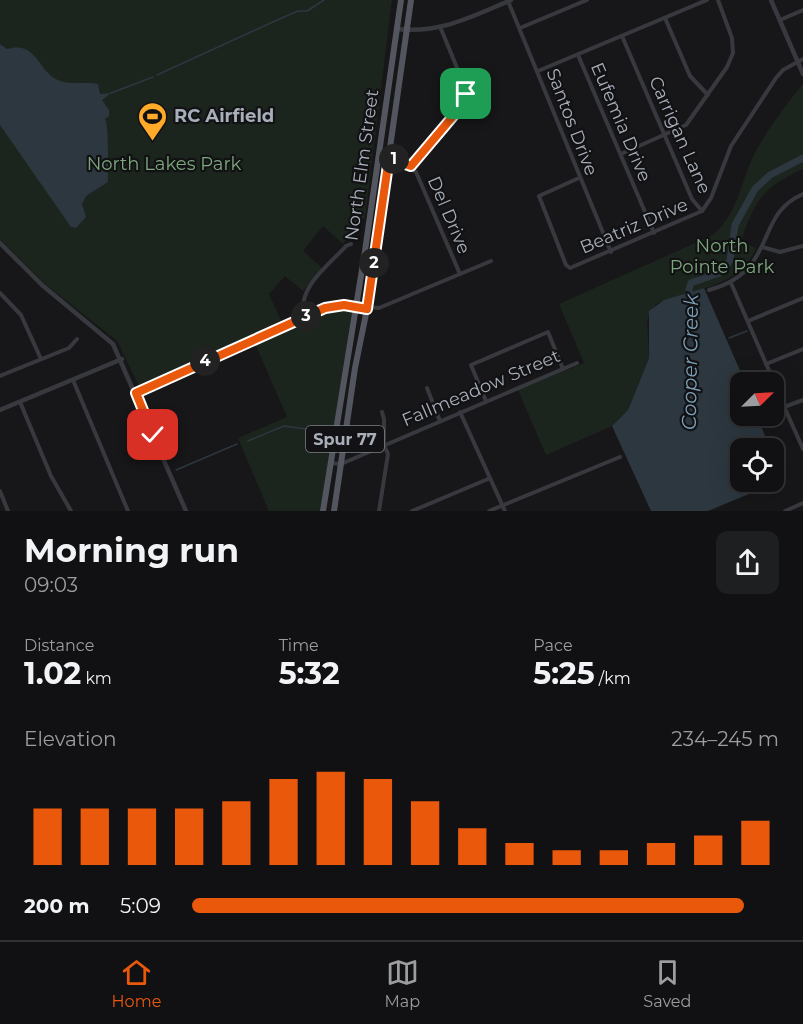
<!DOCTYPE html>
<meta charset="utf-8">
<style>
body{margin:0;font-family:Montserrat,sans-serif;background:#1e1f21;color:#f1f3f6;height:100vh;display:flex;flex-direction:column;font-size:22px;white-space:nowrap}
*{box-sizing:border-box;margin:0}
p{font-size:20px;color:#9c9da0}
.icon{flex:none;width:33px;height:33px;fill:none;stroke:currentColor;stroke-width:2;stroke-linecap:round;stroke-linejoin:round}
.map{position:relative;height:511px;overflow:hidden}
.sheet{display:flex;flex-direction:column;background:#111113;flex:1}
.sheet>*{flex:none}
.needle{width:39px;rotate:66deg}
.controls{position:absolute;left:730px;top:372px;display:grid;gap:12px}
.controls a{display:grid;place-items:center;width:54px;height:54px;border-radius:12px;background:#111113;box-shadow:0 6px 24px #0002,0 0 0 2px #303133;font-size:30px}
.pin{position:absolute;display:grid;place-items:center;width:51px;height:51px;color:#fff;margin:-26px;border-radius:12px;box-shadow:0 3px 9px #0006}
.km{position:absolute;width:30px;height:30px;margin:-15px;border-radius:50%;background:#222;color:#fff;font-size:16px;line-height:30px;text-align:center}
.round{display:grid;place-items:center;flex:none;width:63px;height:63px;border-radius:12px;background:#1e1f21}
.overview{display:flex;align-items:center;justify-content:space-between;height:102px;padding:0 24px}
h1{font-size:33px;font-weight:700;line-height:45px}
.metrics{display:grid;grid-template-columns:repeat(3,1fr);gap:9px;height:102px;padding:6px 24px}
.metrics div{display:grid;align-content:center}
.metrics b{font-size:30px;font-weight:700}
.metrics small{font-size:16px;font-weight:400}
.metrics p{font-size:16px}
.chart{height:168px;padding:12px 24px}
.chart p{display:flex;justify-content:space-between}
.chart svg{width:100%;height:108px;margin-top:6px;stroke:#ea580c;stroke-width:6}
ul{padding:0 24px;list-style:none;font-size:20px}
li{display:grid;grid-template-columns:96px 72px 1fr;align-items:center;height:45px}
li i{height:15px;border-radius:8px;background:#ea580c}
.menu{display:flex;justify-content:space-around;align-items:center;height:84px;border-top:2px solid #303133;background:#111113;font-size:16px;color:#9c9da0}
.menu a{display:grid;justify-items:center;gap:3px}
.menu .selected{color:#ea580c}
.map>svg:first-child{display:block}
.green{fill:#1c251d}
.water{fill:#2c373f}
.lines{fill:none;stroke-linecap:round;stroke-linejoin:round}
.stream{stroke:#2c373f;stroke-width:1.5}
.river{stroke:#2c373f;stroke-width:7}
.minor{stroke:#38393f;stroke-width:4}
.tertiary{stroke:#38393f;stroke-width:4.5}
.primary{stroke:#53565e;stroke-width:6}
.route-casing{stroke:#fff;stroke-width:12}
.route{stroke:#ea580c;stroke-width:8}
.labels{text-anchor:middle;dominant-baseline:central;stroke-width:4.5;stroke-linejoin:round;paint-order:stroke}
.shield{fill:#121214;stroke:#7b8088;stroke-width:1.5}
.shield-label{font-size:16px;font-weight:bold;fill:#a8afba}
.poi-label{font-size:18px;font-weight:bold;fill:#a8afba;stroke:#121214;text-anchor:start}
.street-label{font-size:18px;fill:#a8afba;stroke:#121214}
.park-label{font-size:18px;fill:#7da77d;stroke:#121214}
.water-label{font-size:20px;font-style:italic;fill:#7ca0b8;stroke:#121214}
</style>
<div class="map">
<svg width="803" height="511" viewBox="0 0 803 511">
<rect width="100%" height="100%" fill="#171719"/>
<g class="green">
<path d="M0,0H392L365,217L343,244L323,226L303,251L322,268L303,291L285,276L269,294L282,323L141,390L117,341L44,283L0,239Z"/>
<path d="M803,84V169C763,187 755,200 741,241L756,248C739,289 692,288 656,304L647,320L649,358L628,410L612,426L546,455L518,390L584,363L559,304L713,235C738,213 740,185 753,157C764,134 787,103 803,84Z"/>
<path d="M340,306L352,310L321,511H269L238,438L287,417L254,341L325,310Z"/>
</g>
<g class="water">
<path d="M0,44L7,49C36,40 39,71 56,79C67,86 85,81 98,84L100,94L111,93L102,100L109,110V116L105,119C109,126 108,171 108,182L86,196L82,204L86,217L76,228L71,227L0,125Z"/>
<path d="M704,288L745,382H741V416H757L770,448H741V482H774V458L782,477L778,482L708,511H651L612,426L628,410L649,358V311L664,300Z"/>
</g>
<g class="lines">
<g class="stream">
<path d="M157,75L275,21L298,11H307L324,0"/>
<path d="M111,93L153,77"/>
<path d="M729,338L747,331"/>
<path d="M248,441L284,426L328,432"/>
<path d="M176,470L237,444"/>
</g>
<path class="river" d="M691,299L689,289L691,283L719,273L725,268L730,260L735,225L755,189L770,175L803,158"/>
<g class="minor">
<path d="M508,1L611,252"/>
<path d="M665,18L690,76L708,95"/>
<path d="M780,20L803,10"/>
<path d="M520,28L587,0"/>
<path d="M622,36L692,199L702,211"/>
<path d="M578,55L654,233"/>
<path d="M538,71L707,0"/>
<path d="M621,154L686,125L727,67L733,53L732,38L718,0"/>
<path d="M379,156L405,163L416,172L460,274"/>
<path d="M411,166L460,108L466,96L465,87L441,29"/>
<path d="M579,178L539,196L566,265L570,268L702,211L711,198L731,146L776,78L783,70L803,59"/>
<path d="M762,247L780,252L803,246"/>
<path d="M731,283L774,382"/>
<path d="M709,290C779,271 753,215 803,194"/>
<path d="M0,293L21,315L41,359"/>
<path d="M305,317C295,289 329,265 346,246L351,244"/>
<path d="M748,321L803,298"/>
<path d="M766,364L803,349"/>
<path d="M0,376L69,348L77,339"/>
<path d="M73,380L128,511"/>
<path d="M774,384L803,449"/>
<path d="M427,388L440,421"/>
<path d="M136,393L328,307L344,305L379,308L491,261"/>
<path d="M486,401L471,365L548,332L563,369"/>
<path d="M20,402L51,476L71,511"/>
<path d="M784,407L803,400"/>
<path d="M460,412L505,511"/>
<path d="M331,463L341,464L577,363"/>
<path d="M0,491L8,511"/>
<path d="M379,511L388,454L384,445V419L382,412"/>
<path d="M412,511L488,479"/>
<path d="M489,511L620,457"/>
<path d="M785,511L803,503"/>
</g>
<g class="tertiary">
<path d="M771,0L803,74"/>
<path d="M397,29C439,34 474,16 511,0"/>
<path d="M0,243L42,285L113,344L186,511"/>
<path d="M0,410L122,359"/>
</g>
<g class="primary">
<path d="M323,511L365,251L401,0"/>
<path d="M334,511L355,368L367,309L411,0"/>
</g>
</g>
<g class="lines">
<defs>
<path id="route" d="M153,435L136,393L325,308L344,305L367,309L389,158L411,166L460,108L466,94"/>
</defs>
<use href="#route" class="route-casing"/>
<use href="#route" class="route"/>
</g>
<defs>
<symbol id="stadium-pin" viewBox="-11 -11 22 30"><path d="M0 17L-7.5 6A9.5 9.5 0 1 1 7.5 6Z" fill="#ffaa29" stroke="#121214"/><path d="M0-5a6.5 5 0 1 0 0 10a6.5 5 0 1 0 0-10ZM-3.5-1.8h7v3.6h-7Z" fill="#111"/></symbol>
</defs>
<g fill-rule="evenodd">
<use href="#stadium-pin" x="136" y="100" width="33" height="45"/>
</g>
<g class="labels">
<rect class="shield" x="306" y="426" width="78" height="26" rx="4.5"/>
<g class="shield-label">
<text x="345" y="439">Spur 77</text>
</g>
<g class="poi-label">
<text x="174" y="116">RC Airfield</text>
</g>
<g class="street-label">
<text transform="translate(572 122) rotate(69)">Santos Drive</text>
<text transform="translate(621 122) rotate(67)">Eufemia Drive</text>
<text transform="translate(680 135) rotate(66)">Carrigan Lane</text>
<text transform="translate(362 165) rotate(-82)">North Elm Street</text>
<text transform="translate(449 215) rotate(67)">Del Drive</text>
<text transform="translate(634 226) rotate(-23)">Beatriz Drive</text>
<text transform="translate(481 388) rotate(-23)">Fallmeadow Street</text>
</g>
<g class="park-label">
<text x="164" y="164">North Lakes Park</text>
<text x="722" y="246">North<tspan x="722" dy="21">Pointe Park</tspan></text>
</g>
<g class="water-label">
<text transform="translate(690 362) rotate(-89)">Cooper Creek</text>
</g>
</g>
</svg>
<div class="controls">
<a><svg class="needle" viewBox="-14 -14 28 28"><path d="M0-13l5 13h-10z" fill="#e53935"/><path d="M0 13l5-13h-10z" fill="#9c9da0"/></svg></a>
<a><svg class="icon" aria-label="locate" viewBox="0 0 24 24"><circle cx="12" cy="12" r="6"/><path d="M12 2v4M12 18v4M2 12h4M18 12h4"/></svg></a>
</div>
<div class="pin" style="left:466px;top:94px;background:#1e9e55"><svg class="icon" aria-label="arrive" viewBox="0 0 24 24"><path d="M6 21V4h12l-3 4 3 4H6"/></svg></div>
<div class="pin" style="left:153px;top:435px;background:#d93025"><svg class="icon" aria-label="check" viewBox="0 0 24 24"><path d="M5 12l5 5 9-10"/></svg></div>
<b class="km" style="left:394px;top:159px">1</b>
<b class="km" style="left:374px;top:263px">2</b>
<b class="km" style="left:306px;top:316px">3</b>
<b class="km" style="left:205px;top:361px">4</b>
</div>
<section class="sheet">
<div class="overview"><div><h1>Morning run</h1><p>09:03</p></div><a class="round"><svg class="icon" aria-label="share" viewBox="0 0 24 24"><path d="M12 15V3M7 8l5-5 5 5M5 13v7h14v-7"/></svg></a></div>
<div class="metrics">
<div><p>Distance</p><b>1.02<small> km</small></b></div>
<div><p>Time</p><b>5:32</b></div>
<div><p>Pace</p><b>5:25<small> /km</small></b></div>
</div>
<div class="chart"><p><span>Elevation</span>234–245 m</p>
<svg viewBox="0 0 160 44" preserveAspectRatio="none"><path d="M5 44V21M15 44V21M25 44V21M35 44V21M45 44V18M55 44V9M65 44V6M75 44V9M85 44V18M95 44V29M105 44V35M115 44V38M125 44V38M135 44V35M145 44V32M155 44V26"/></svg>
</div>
<ul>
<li><b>200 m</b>5:09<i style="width:94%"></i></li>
</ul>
</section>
<nav class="menu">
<a class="selected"><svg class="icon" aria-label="home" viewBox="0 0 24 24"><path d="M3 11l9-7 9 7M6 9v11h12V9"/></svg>Home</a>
<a><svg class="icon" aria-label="map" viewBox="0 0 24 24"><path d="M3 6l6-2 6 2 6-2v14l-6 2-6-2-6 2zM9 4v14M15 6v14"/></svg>Map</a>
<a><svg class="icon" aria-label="saved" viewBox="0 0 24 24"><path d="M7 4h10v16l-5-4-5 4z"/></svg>Saved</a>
</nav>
